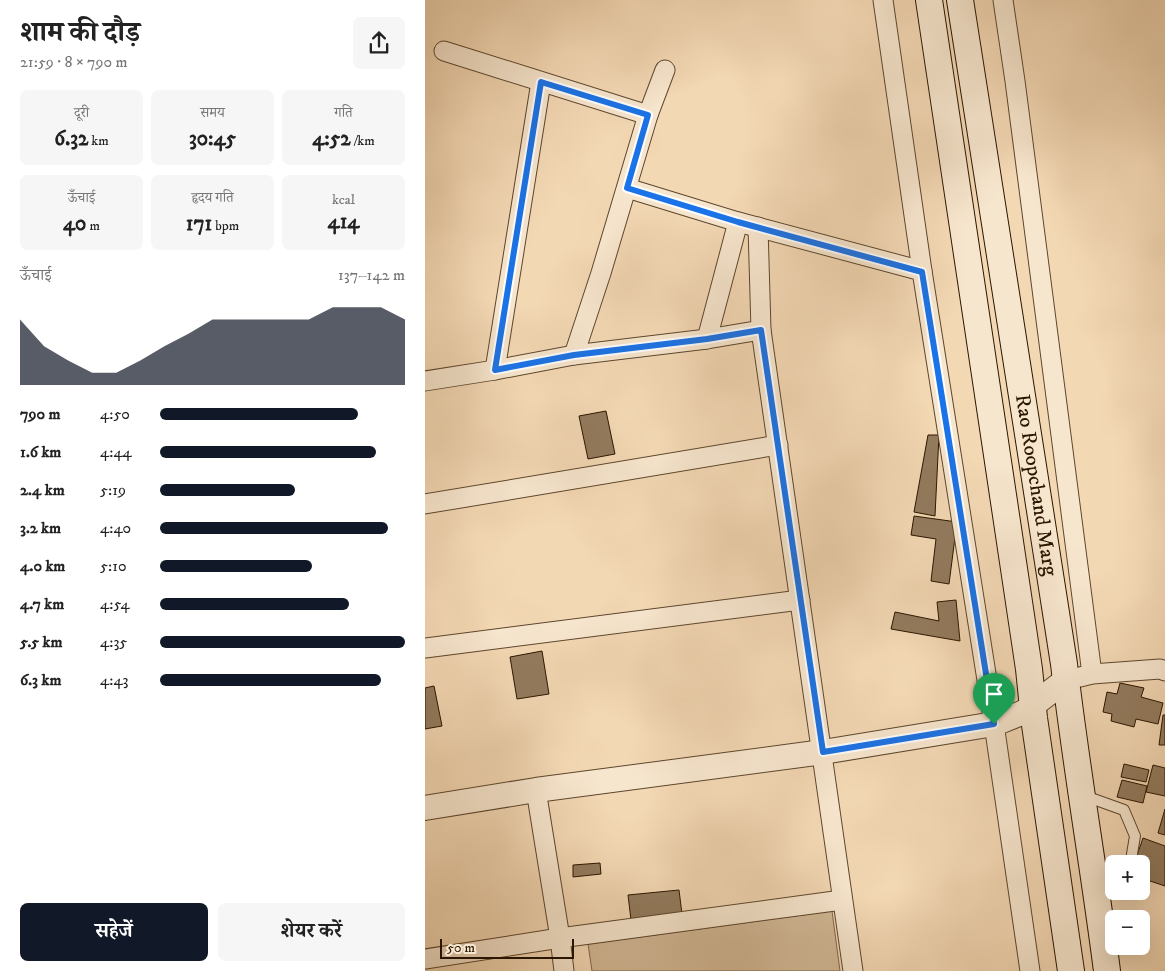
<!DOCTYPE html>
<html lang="hi">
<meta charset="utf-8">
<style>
body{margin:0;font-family:"IM FELL DW Pica","Noto Serif Devanagari",serif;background:#f6f6f6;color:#222;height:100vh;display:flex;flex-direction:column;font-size:19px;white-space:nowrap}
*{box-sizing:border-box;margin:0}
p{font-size:16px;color:#767676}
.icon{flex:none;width:28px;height:28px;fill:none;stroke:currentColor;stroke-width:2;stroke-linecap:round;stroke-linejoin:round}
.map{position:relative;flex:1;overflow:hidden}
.details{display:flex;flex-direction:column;background:#fff;width:425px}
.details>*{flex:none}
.controls{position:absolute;left:680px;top:855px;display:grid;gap:10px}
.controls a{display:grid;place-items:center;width:45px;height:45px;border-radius:8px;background:#fff;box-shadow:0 5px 20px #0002;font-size:25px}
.scale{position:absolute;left:15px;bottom:12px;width:134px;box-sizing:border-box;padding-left:5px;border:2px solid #2b1600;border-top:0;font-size:14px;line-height:18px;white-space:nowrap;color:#2b1600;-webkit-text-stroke:4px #f7e6ce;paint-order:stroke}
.pin{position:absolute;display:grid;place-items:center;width:42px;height:42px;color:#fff;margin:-51px -21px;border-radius:50% 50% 50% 0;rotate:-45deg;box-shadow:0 0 5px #0007}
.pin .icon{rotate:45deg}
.round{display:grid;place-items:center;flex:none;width:52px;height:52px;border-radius:8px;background:#f6f6f6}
.head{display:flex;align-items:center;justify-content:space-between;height:85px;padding:0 20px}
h1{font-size:28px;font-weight:700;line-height:38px}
.figures{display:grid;grid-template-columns:repeat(3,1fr);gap:8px;height:85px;padding:5px 20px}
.figures div{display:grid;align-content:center;border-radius:8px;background:#f6f6f6;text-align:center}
.figures b{font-size:21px;font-weight:700}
.figures small{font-size:14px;font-weight:400}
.figures p{font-size:14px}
.chart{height:140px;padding:10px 20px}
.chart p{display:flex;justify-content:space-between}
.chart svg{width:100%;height:90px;margin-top:5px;fill:#111827;opacity:.7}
.action{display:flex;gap:10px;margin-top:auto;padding:10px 20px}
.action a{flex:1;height:58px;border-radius:8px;background:#111827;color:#fff;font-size:20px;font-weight:700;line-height:58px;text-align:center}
.action a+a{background:#f6f6f6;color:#222}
ul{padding:0 20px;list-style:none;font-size:16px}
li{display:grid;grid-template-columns:80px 60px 1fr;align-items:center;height:38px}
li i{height:12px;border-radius:6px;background:#111827}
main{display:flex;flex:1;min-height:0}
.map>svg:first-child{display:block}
.green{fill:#d1b795;stroke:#7e664a}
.building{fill:#937b5e;stroke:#2b1600}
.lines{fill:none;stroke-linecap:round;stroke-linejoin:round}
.service-casing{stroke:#5d462d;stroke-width:12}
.minor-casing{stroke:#5d462d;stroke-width:21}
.tertiary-casing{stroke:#5d462d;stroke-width:26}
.secondary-casing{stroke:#2b1600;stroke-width:28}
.service{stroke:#f7e6ce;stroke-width:10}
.minor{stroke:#f7e6ce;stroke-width:19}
.tertiary{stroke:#f7e6ce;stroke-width:24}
.secondary{stroke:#f7e6ce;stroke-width:26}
.route-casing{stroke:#fff;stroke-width:10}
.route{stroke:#1a73e8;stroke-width:6}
.labels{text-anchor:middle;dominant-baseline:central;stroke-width:4.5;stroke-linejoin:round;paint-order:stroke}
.street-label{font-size:21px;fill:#2b1600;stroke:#f7e6ce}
</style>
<main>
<section class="details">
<div class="head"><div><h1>शाम की दौड़</h1><p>21:59 · 8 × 790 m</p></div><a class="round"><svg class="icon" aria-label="share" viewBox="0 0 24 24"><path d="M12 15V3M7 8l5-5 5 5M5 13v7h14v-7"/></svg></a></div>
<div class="figures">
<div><p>दूरी</p><b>6.32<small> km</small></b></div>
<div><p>समय</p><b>30:45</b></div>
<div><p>गति</p><b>4:52<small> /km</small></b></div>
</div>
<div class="figures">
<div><p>ऊँचाई</p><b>40<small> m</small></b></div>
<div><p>हृदय गति</p><b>171<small> bpm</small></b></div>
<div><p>kcal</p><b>414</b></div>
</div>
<div class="chart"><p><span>ऊँचाई</span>137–142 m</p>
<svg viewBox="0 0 160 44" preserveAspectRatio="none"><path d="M0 44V12L10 25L20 32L30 38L40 38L50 32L60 25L70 19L80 12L90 12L100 12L110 12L120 12L130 6L140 6L150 6L160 12V44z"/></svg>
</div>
<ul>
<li><b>790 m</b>4:50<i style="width:81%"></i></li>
<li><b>1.6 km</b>4:44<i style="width:88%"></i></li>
<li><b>2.4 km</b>5:19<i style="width:55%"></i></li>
<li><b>3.2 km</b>4:40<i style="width:93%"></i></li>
<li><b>4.0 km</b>5:10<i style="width:62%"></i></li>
<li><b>4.7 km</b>4:54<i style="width:77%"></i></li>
<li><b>5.5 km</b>4:35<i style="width:100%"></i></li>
<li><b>6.3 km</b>4:43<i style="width:90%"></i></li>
</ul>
<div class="action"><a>सहेजें</a><a>शेयर करें</a></div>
</section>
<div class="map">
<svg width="740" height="971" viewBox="0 0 740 971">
<rect width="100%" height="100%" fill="#f3d8b4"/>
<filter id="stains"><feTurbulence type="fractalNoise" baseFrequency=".004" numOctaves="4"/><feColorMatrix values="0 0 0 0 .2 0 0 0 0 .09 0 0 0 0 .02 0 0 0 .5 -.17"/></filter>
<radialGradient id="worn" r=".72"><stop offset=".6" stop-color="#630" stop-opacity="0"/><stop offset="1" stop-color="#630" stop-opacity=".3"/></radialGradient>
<path class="green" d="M407,911L415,971H167L163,944Z"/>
<g class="building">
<path d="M181,411L190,454L163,459L154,416Z"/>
<path d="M503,435H514L510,516L489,512Z"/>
<path d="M489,516L532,522L524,584L506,581L511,539L486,535Z"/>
<path d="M531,600L535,641L466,629L470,612L514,621L512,602Z"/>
<path d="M117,651L124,694L92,699L85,657Z"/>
<path d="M695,683L719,688L716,697L738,703L733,724L711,719L709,727L686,721L687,714L678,712L682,692L692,694Z"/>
<path d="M9,686L17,726L0,729V688Z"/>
<path d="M738,715H740V745H734Z"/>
<path d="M699,764L724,770L721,782L696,777Z"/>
<path d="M728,765L740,768V796L721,792Z"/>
<path d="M697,780L722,786L718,803L692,797Z"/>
<path d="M740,809V835L733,833Z"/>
<path d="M718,838L740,846V886L716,878V864H709Z"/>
<path d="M175,863L176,874L148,877V865Z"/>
<path d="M254,890L257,914L206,920L203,895Z"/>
</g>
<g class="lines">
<defs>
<g id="service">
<path d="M660,796L699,810L710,836L706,860L702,864"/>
<path d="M671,886L689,873"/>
</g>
<g id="minor">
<path d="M458,0L497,271"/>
<path d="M578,0L590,81L667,674"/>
<path d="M19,51L223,115"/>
<path d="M202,188L313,222L497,271L569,724L605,971"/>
<path d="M333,227L336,330L428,971"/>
<path d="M282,339L313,222"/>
<path d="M149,355L176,273L223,115L240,70"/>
<path d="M70,370L116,82"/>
<path d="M0,381L70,370L149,355L282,339L336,330"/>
<path d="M0,504L353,445"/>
<path d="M0,648L375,600"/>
<path d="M655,677L667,674L735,669L740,671"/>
<path d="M111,790L135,938L139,971"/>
<path d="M0,959L135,938L417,900"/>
</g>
<path id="tertiary" d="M0,808L111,790L398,752L569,724L599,712L641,680"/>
<g id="secondary">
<path d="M504,0L604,669L609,718L646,971"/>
<path id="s1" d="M535,0L639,664C651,767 669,869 682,971"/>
</g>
</defs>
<use href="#service" class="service-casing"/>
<use href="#minor" class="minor-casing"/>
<use href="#tertiary" class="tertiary-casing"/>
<use href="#secondary" class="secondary-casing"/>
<use href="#service" class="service"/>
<use href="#minor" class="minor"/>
<use href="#tertiary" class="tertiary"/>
<use href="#secondary" class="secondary"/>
</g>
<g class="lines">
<defs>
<path id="route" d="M116,82L223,115L202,188L313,222L497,272L569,724L398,752L336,330L282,339L149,355L70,370Z"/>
</defs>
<use href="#route" class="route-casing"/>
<use href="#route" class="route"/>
</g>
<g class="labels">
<g class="street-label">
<text stroke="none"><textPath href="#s1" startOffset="491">Rao Roopchand Marg</textPath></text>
</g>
</g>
<rect width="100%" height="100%" filter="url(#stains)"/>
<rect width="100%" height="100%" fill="url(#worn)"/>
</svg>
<div class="controls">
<a>+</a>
<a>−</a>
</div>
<div class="scale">50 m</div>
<div class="pin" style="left:569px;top:724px;background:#1e9e55"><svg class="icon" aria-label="arrive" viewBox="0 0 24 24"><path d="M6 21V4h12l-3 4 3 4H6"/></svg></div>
</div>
</main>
